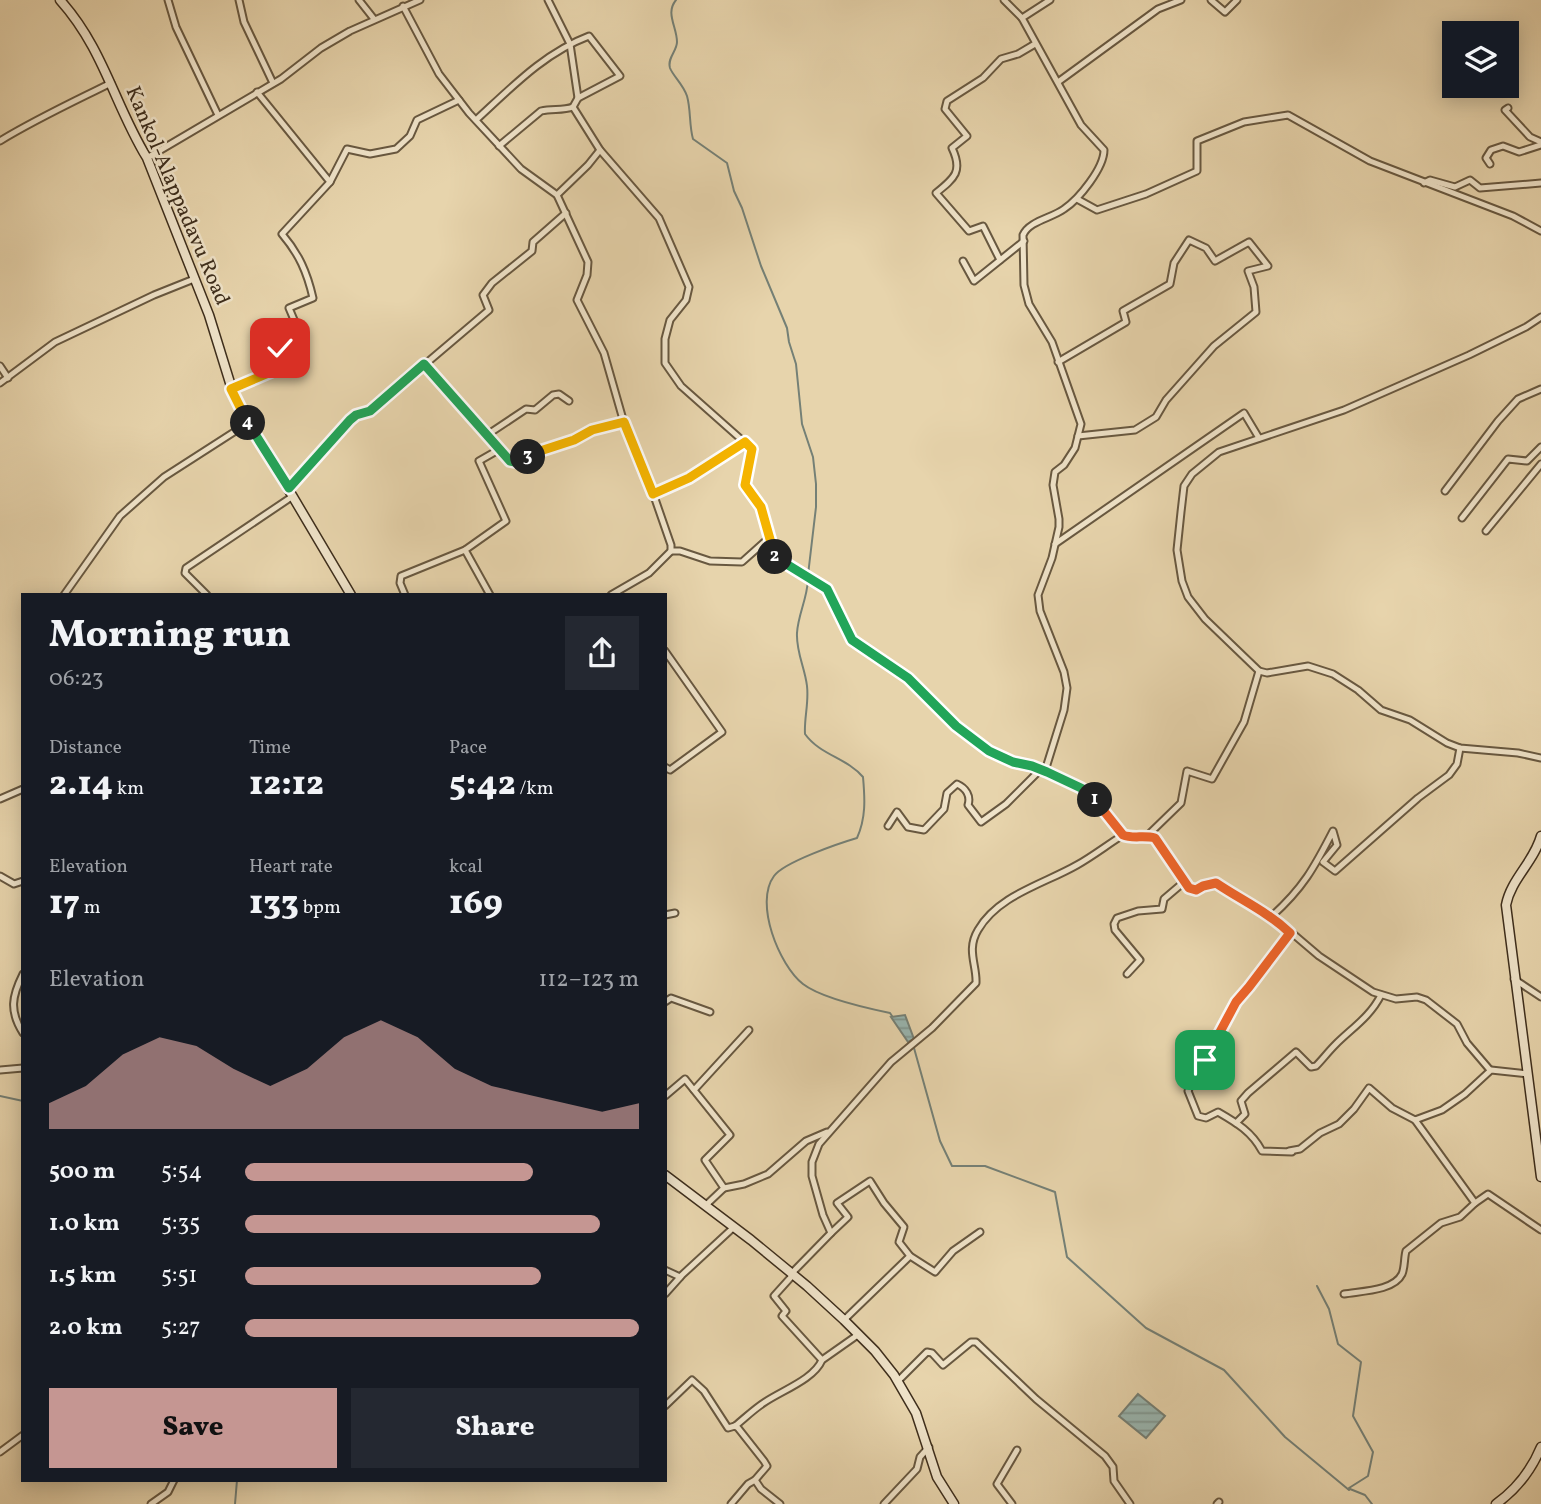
<!DOCTYPE html>
<meta charset="utf-8">
<style>
body{margin:0;font-family:Vollkorn,serif;background:#242831;color:#f1f3f6;height:100vh;display:flex;flex-direction:column;font-size:26px;white-space:nowrap}
*{box-sizing:border-box;margin:0}
p{font-size:23px;color:#9ea1a6}
.icon{flex:none;width:38px;height:38px;fill:none;stroke:currentColor;stroke-width:2;stroke-linecap:round;stroke-linejoin:round}
.map{position:relative;flex:1;overflow:hidden}
.panel{position:absolute;left:21px;top:593px;width:646px;height:889px;display:flex;flex-direction:column;background:#171b24;border-radius:0px;box-shadow:0 4px 18px #0003}
.panel>*{flex:none}
.tools{position:absolute;left:1442px;top:21px;display:grid;gap:14px}
.tools a{display:grid;place-items:center;width:77px;height:77px;border-radius:0px;background:#171b24;box-shadow:0 4px 18px #0003;font-size:35px}
.pin{position:absolute;display:grid;place-items:center;width:60px;height:60px;color:#fff;margin:-30px;border-radius:14px;box-shadow:0 4px 10px #0006}
.km{position:absolute;width:35px;height:35px;margin:-18px;border-radius:50%;background:#222;color:#fff;font-size:19px;line-height:35px;text-align:center}
.round{display:grid;place-items:center;flex:none;width:74px;height:74px;border-radius:0px;background:#242831}
.headline{display:flex;align-items:center;justify-content:space-between;height:119px;padding:0 28px}
h1{font-size:38px;font-weight:800;line-height:52px}
.metrics{display:grid;grid-template-columns:repeat(3,1fr);gap:10px;height:119px;padding:7px 28px}
.metrics div{display:grid;align-content:center}
.metrics b{font-size:35px;font-weight:800}
.metrics small{font-size:19px;font-weight:400}
.metrics p{font-size:19px}
.chart{height:196px;padding:14px 28px}
.chart p{display:flex;justify-content:space-between}
.chart svg{width:100%;height:126px;margin-top:7px;fill:#c59692;opacity:.7}
.primary-button{display:flex;gap:14px;margin-top:auto;padding:14px 28px}
.primary-button a{flex:1;height:80px;border-radius:0px;background:#c59692;color:#111;font-size:28px;font-weight:800;line-height:80px;text-align:center}
.primary-button a+a{background:#242831;color:#f1f3f6}
ul{padding:0 28px;list-style:none;font-size:23px}
li{display:grid;grid-template-columns:112px 84px 1fr;align-items:center;height:52px}
li i{height:18px;border-radius:9px;background:#c59692}
.map>svg:first-child{display:block}
.water{fill:url(#water-rules);stroke:#758076;stroke-width:2}
.lines{fill:none;stroke-linecap:round;stroke-linejoin:round}
.stream{stroke:#758076;stroke-width:2}
.street-casing{stroke:#685840;stroke-width:9}
.secondary-casing{stroke:#3e2e1c;stroke-width:11}
.street{stroke:#efe3c9;stroke-width:5}
.secondary{stroke:#efe3c9;stroke-width:8}
.split-1-casing{stroke:#fff;stroke-width:14}
.split-2-casing{stroke:#fff;stroke-width:14}
.split-3-casing{stroke:#fff;stroke-width:14}
.split-4-casing{stroke:#fff;stroke-width:14}
.split-5-casing{stroke:#fff;stroke-width:14}
.split-1{stroke:#f0652b;stroke-width:9}
.split-2{stroke:#22a559;stroke-width:9}
.split-3{stroke:#f5b400;stroke-width:9}
.split-4{stroke:#22a559;stroke-width:9}
.split-5{stroke:#f5b400;stroke-width:9}
.labels{text-anchor:middle;dominant-baseline:central;stroke-width:5;stroke-linejoin:round;paint-order:stroke}
.street-label{font-size:21px;fill:#3e2e1c;stroke:#efe3c9}
</style>
<div class="map">
<svg width="1541" height="1504" viewBox="0 0 1541 1504">
<defs>
<pattern id="water-rules" width="6" height="5" patternUnits="userSpaceOnUse" patternTransform="scale(1.75)"><rect width="6" height="5" fill="#99b7b2"/><path d="M0 2.5h6" fill="none" stroke="#7e9590"/></pattern>
</defs>
<rect width="100%" height="100%" fill="#e7d4ac"/>
<filter id="stains"><feTurbulence type="fractalNoise" baseFrequency=".00286" numOctaves="4"/><feColorMatrix values="0 0 0 0 .2 0 0 0 0 .09 0 0 0 0 .02 0 0 0 .5 -.17"/></filter>
<radialGradient id="worn" r=".72"><stop offset=".6" stop-color="#630" stop-opacity="0"/><stop offset="1" stop-color="#630" stop-opacity=".3"/></radialGradient>
<g class="water">
<path d="M905,1015L914,1039L908,1042L891,1017Z"/>
<path d="M1138,1394L1165,1416L1146,1438L1119,1416Z"/>
</g>
<g class="lines">
<g class="stream">
<path d="M676,0C665,13 677,27 677,42C677,51 667,58 670,68C673,76 683,84 687,96C691,110 689,125 693,139L727,163L734,191L742,208L761,266L787,328L789,342L796,364L802,424L813,457L816,484V507L808,575"/>
<path d="M808,580C807,599 798,615 797,633C796,652 805,668 807,686C809,703 804,718 805,734C820,755 847,758 863,777C865,799 866,818 857,838C840,843 784,862 774,876C754,903 779,965 803,984C821,998 866,1008 890,1013L892,1016"/>
<path d="M914,1048L940,1141L952,1166H985L1055,1192L1067,1257L1146,1328L1224,1370L1285,1437L1349,1490"/>
<path d="M0,1096L23,1101"/>
<path d="M1317,1286L1329,1309L1338,1344L1361,1362L1353,1416L1373,1452L1368,1476L1349,1488"/>
<path d="M1350,1489L1365,1495L1372,1504"/>
<path d="M235,1504L237,1480"/>
</g>
<defs>
<g id="street">
<path d="M168,0L176,27L218,115"/>
<path d="M239,0L244,22L273,83"/>
<path d="M359,0L374,19"/>
<path d="M548,0L570,44L578,98L573,107L600,150L659,218L689,287L686,300L670,320L665,339V363L681,386L752,449L745,485L761,507L775,557L827,589L852,640L908,678L956,726L989,751L1013,762L1032,766L1081,788L1097,802L1123,835C1132,839 1144,835 1155,838L1189,888L1196,890L1203,886L1215,883L1245,903L1272,916L1319,956L1373,992L1396,999L1417,997L1426,1000L1457,1024L1467,1043L1490,1070"/>
<path d="M1004,0L1022,18L1081,125L1104,150C1104,168 1079,199 1064,209C1052,218 1029,221 1023,235L1024,285L1029,304L1052,342L1081,424L1075,448L1064,465L1055,472L1053,485L1059,519V527L1052,558L1038,595L1040,611L1064,672L1067,688L1064,710L1045,771"/>
<path d="M1211,0L1225,12L1237,0"/>
<path d="M403,6L439,74L469,113L521,169L557,195L588,262L587,275L577,300L604,353L624,423L654,496L671,545V551L649,573L611,595"/>
<path d="M1022,18L1050,0"/>
<path d="M1058,82L1158,9L1181,0"/>
<path d="M1508,108L1505,110L1530,137L1541,142"/>
<path d="M476,120C511,88 544,53 589,36L620,76L578,98"/>
<path d="M0,141C36,119 73,102 111,83"/>
<path d="M499,146L541,111C552,108 562,111 573,107"/>
<path d="M147,158L281,79L321,48L350,31L420,0"/>
<path d="M1490,164L1486,158L1491,150L1503,146L1519,152L1541,145"/>
<path d="M330,182L347,149L370,154L396,149L410,136L417,120L459,100"/>
<path d="M1424,183L1430,180L1455,187L1470,180L1480,188L1541,183"/>
<path d="M557,195L588,165L600,150"/>
<path d="M1077,199L1097,210L1146,194L1197,171V141L1244,122L1288,115L1370,161L1513,216L1541,231"/>
<path d="M1000,260L983,226L969,231L936,193C955,178 963,171 952,148L967,136L945,109L947,101L983,78L1001,59L1018,54L1035,44"/>
<path d="M963,261L974,281L1024,241"/>
<path d="M1541,317L1526,327L1469,355L1344,410L1219,452L1192,474L1184,486L1181,512L1177,550L1182,581L1188,597L1205,619L1259,671L1267,673L1308,666L1333,674L1358,690L1381,710L1410,720L1447,743L1460,748L1518,753L1541,758"/>
<path d="M1058,362L1126,322L1123,311L1170,284L1174,263L1189,240L1206,248L1215,261L1249,242L1268,266L1248,271L1254,287L1256,312L1214,346L1166,400L1156,417L1135,430L1078,436"/>
<path d="M424,364L500,449"/>
<path d="M0,366L8,378"/>
<path d="M0,383L55,342L154,295L194,279"/>
<path d="M231,389L280,368V348L300,334L289,308L313,298C307,272 299,254 282,234L330,182L257,92"/>
<path d="M487,435L526,409L535,410L553,395L559,394L569,401"/>
<path d="M289,488L350,420L356,415L370,411L489,310L483,295L492,283L532,251L533,242L566,213"/>
<path d="M1445,491L1498,421L1518,399L1541,389"/>
<path d="M653,494L689,478L745,442"/>
<path d="M1462,518L1508,459L1527,461L1541,447"/>
<path d="M1486,531L1541,464"/>
<path d="M1055,544L1244,413L1259,438"/>
<path d="M465,550L506,521L479,461L500,449L510,461L520,463L534,453L574,440L592,430L624,423"/>
<path d="M671,551H680L710,561L742,562L770,537"/>
<path d="M64,595L120,516L164,477L248,423"/>
<path d="M207,595L185,573L186,568L293,496"/>
<path d="M405,595L400,583L401,576L465,550L490,595"/>
<path d="M665,651L722,732L670,770L665,767"/>
<path d="M0,799L23,789"/>
<path d="M888,826L897,812L908,827L924,830L944,809L947,793L957,784C966,788 971,796 968,805L981,822L1006,804L1041,769"/>
<path d="M1147,836L1181,803L1187,771L1212,779L1244,722L1259,671"/>
<path d="M0,876L14,884L23,881"/>
<path d="M665,915L675,913"/>
<path d="M1272,916C1303,888 1314,868 1333,831L1337,845L1323,862L1335,871L1418,798L1449,775L1457,764L1460,748"/>
<path d="M1290,933L1236,1001L1211,1053L1200,1063L1188,1091L1198,1116L1206,1118L1218,1112C1237,1123 1252,1132 1262,1151L1292,1152"/>
<path d="M23,974C12,996 9,1011 23,1033"/>
<path d="M1127,974L1140,960L1115,930L1114,924L1117,918L1138,911L1162,909L1164,899L1184,882"/>
<path d="M1514,979L1541,997"/>
<path d="M665,1002L671,998L710,1012"/>
<path d="M0,1070L23,1068"/>
<path d="M694,1090L749,1030"/>
<path d="M665,1096L685,1079L730,1135L705,1160L724,1188L705,1206"/>
<path d="M1415,1120L1475,1203L1488,1194L1541,1230"/>
<path d="M1236,1123L1245,1114L1241,1101L1248,1093L1296,1052L1311,1067L1316,1066C1322,1060 1328,1052 1335,1045C1352,1028 1370,1017 1381,995"/>
<path d="M1289,1151L1300,1149L1320,1133L1339,1124L1354,1109L1369,1088L1392,1108L1415,1120L1442,1110L1465,1094L1491,1070L1528,1074"/>
<path d="M724,1188L744,1184L768,1174L806,1141L827,1132"/>
<path d="M831,1233L848,1217L837,1203L870,1181L884,1203L904,1227L899,1242L910,1256"/>
<path d="M665,1270L680,1277"/>
<path d="M791,1274L831,1233L823,1215L812,1176V1162L819,1144L891,1062L932,1028L976,983C977,965 966,950 978,930C998,895 1044,884 1077,865C1093,856 1107,845 1123,835"/>
<path d="M792,1276L774,1296L786,1311L782,1316L822,1360"/>
<path d="M665,1294L682,1275L734,1227"/>
<path d="M1344,1294C1361,1291 1394,1291 1402,1274C1405,1267 1404,1258 1406,1251L1441,1223L1460,1217L1475,1203"/>
<path d="M844,1320L910,1256L935,1272L953,1251L980,1232"/>
<path d="M898,1381L927,1352L932,1353L943,1365L971,1342H976L1036,1399L1105,1456L1113,1467L1114,1481L1130,1504"/>
<path d="M665,1406L692,1380L704,1391L728,1428L735,1426L738,1428L764,1461L767,1466L755,1480L761,1489L780,1504"/>
<path d="M735,1426C745,1418 754,1409 765,1402C783,1390 814,1379 822,1360L859,1334"/>
<path d="M0,1452L23,1435"/>
<path d="M151,1504L168,1492L174,1480"/>
<path d="M731,1504L748,1484L755,1480"/>
<path d="M884,1504L917,1469L920,1457L929,1447"/>
<path d="M1012,1504L997,1484L1017,1450"/>
<path d="M1217,1504L1219,1502"/>
</g>
<g id="secondary">
<path d="M60,0C104,49 114,104 147,158L209,315L235,399L351,595"/>
<path d="M1541,836C1534,862 1511,879 1506,905L1541,1177"/>
<path d="M665,1175L751,1240L807,1286L844,1320L875,1351L894,1375L916,1413L937,1477L954,1504"/>
<path d="M1496,1504C1517,1489 1531,1471 1541,1447"/>
</g>
</defs>
<use href="#street" class="street-casing"/>
<use href="#secondary" class="secondary-casing"/>
<use href="#street" class="street"/>
<use href="#secondary" class="secondary"/>
</g>
<g class="lines">
<defs>
<path id="split-1" d="M1095,800L1123,835C1132,839 1144,835 1155,838L1189,888L1196,890L1203,886L1216,883C1241,900 1268,912 1290,933L1249,987L1236,1002L1205,1060"/>
<path id="split-2" d="M775,557L827,589L852,640L908,678L956,726L989,751L1013,762L1032,766L1047,772L1081,788L1095,800"/>
<path id="split-3" d="M528,457L534,453L574,440L592,430L624,422L653,494L689,478L745,442L752,449L745,485L761,507L775,557"/>
<path id="split-4" d="M248,423L289,488L350,420L356,415L370,411L424,364L510,461L520,463L528,457"/>
<path id="split-5" d="M248,423L231,389L280,368V348"/>
</defs>
<use href="#split-1" class="split-1-casing"/>
<use href="#split-2" class="split-2-casing"/>
<use href="#split-3" class="split-3-casing"/>
<use href="#split-4" class="split-4-casing"/>
<use href="#split-5" class="split-5-casing"/>
<use href="#split-1" class="split-1"/>
<use href="#split-2" class="split-2"/>
<use href="#split-3" class="split-3"/>
<use href="#split-4" class="split-4"/>
<use href="#split-5" class="split-5"/>
</g>
<g class="labels">
<g class="street-label">
<text transform="translate(177 196) rotate(67)">Kankol-Alappadavu Road</text>
</g>
</g>
<rect width="100%" height="100%" filter="url(#stains)"/>
<rect width="100%" height="100%" fill="url(#worn)"/>
</svg>
<div class="tools">
<a><svg class="icon" aria-label="layers" viewBox="0 0 24 24"><path d="M12 4l9 5-9 5-9-5zM3 14l9 5 9-5"/></svg></a>
</div>
<div class="pin" style="left:1205px;top:1060px;background:#1e9e55"><svg class="icon" aria-label="arrive" viewBox="0 0 24 24"><path d="M6 21V4h12l-3 4 3 4H6"/></svg></div>
<div class="pin" style="left:280px;top:348px;background:#d93025"><svg class="icon" aria-label="check" viewBox="0 0 24 24"><path d="M5 12l5 5 9-10"/></svg></div>
<b class="km" style="left:1095px;top:800px">1</b>
<b class="km" style="left:775px;top:557px">2</b>
<b class="km" style="left:528px;top:457px">3</b>
<b class="km" style="left:248px;top:423px">4</b>
<section class="panel">
<div class="headline"><div><h1>Morning run</h1><p>06:23</p></div><a class="round"><svg class="icon" aria-label="share" viewBox="0 0 24 24"><path d="M12 15V3M7 8l5-5 5 5M5 13v7h14v-7"/></svg></a></div>
<div class="metrics">
<div><p>Distance</p><b>2.14<small> km</small></b></div>
<div><p>Time</p><b>12:12</b></div>
<div><p>Pace</p><b>5:42<small> /km</small></b></div>
</div>
<div class="metrics">
<div><p>Elevation</p><b>17<small> m</small></b></div>
<div><p>Heart rate</p><b>133<small> bpm</small></b></div>
<div><p>kcal</p><b>169</b></div>
</div>
<div class="chart"><p><span>Elevation</span>112–123 m</p>
<svg viewBox="0 0 160 44" preserveAspectRatio="none"><path d="M0 44V35L10 29L20 18L30 12L40 15L50 23L60 29L70 23L80 12L90 6L100 12L110 23L120 29L130 32L140 35L150 38L160 35V44z"/></svg>
</div>
<ul>
<li><b>500 m</b>5:54<i style="width:73%"></i></li>
<li><b>1.0 km</b>5:35<i style="width:90%"></i></li>
<li><b>1.5 km</b>5:51<i style="width:75%"></i></li>
<li><b>2.0 km</b>5:27<i style="width:100%"></i></li>
</ul>
<div class="primary-button"><a>Save</a><a>Share</a></div>
</section>
</div>
